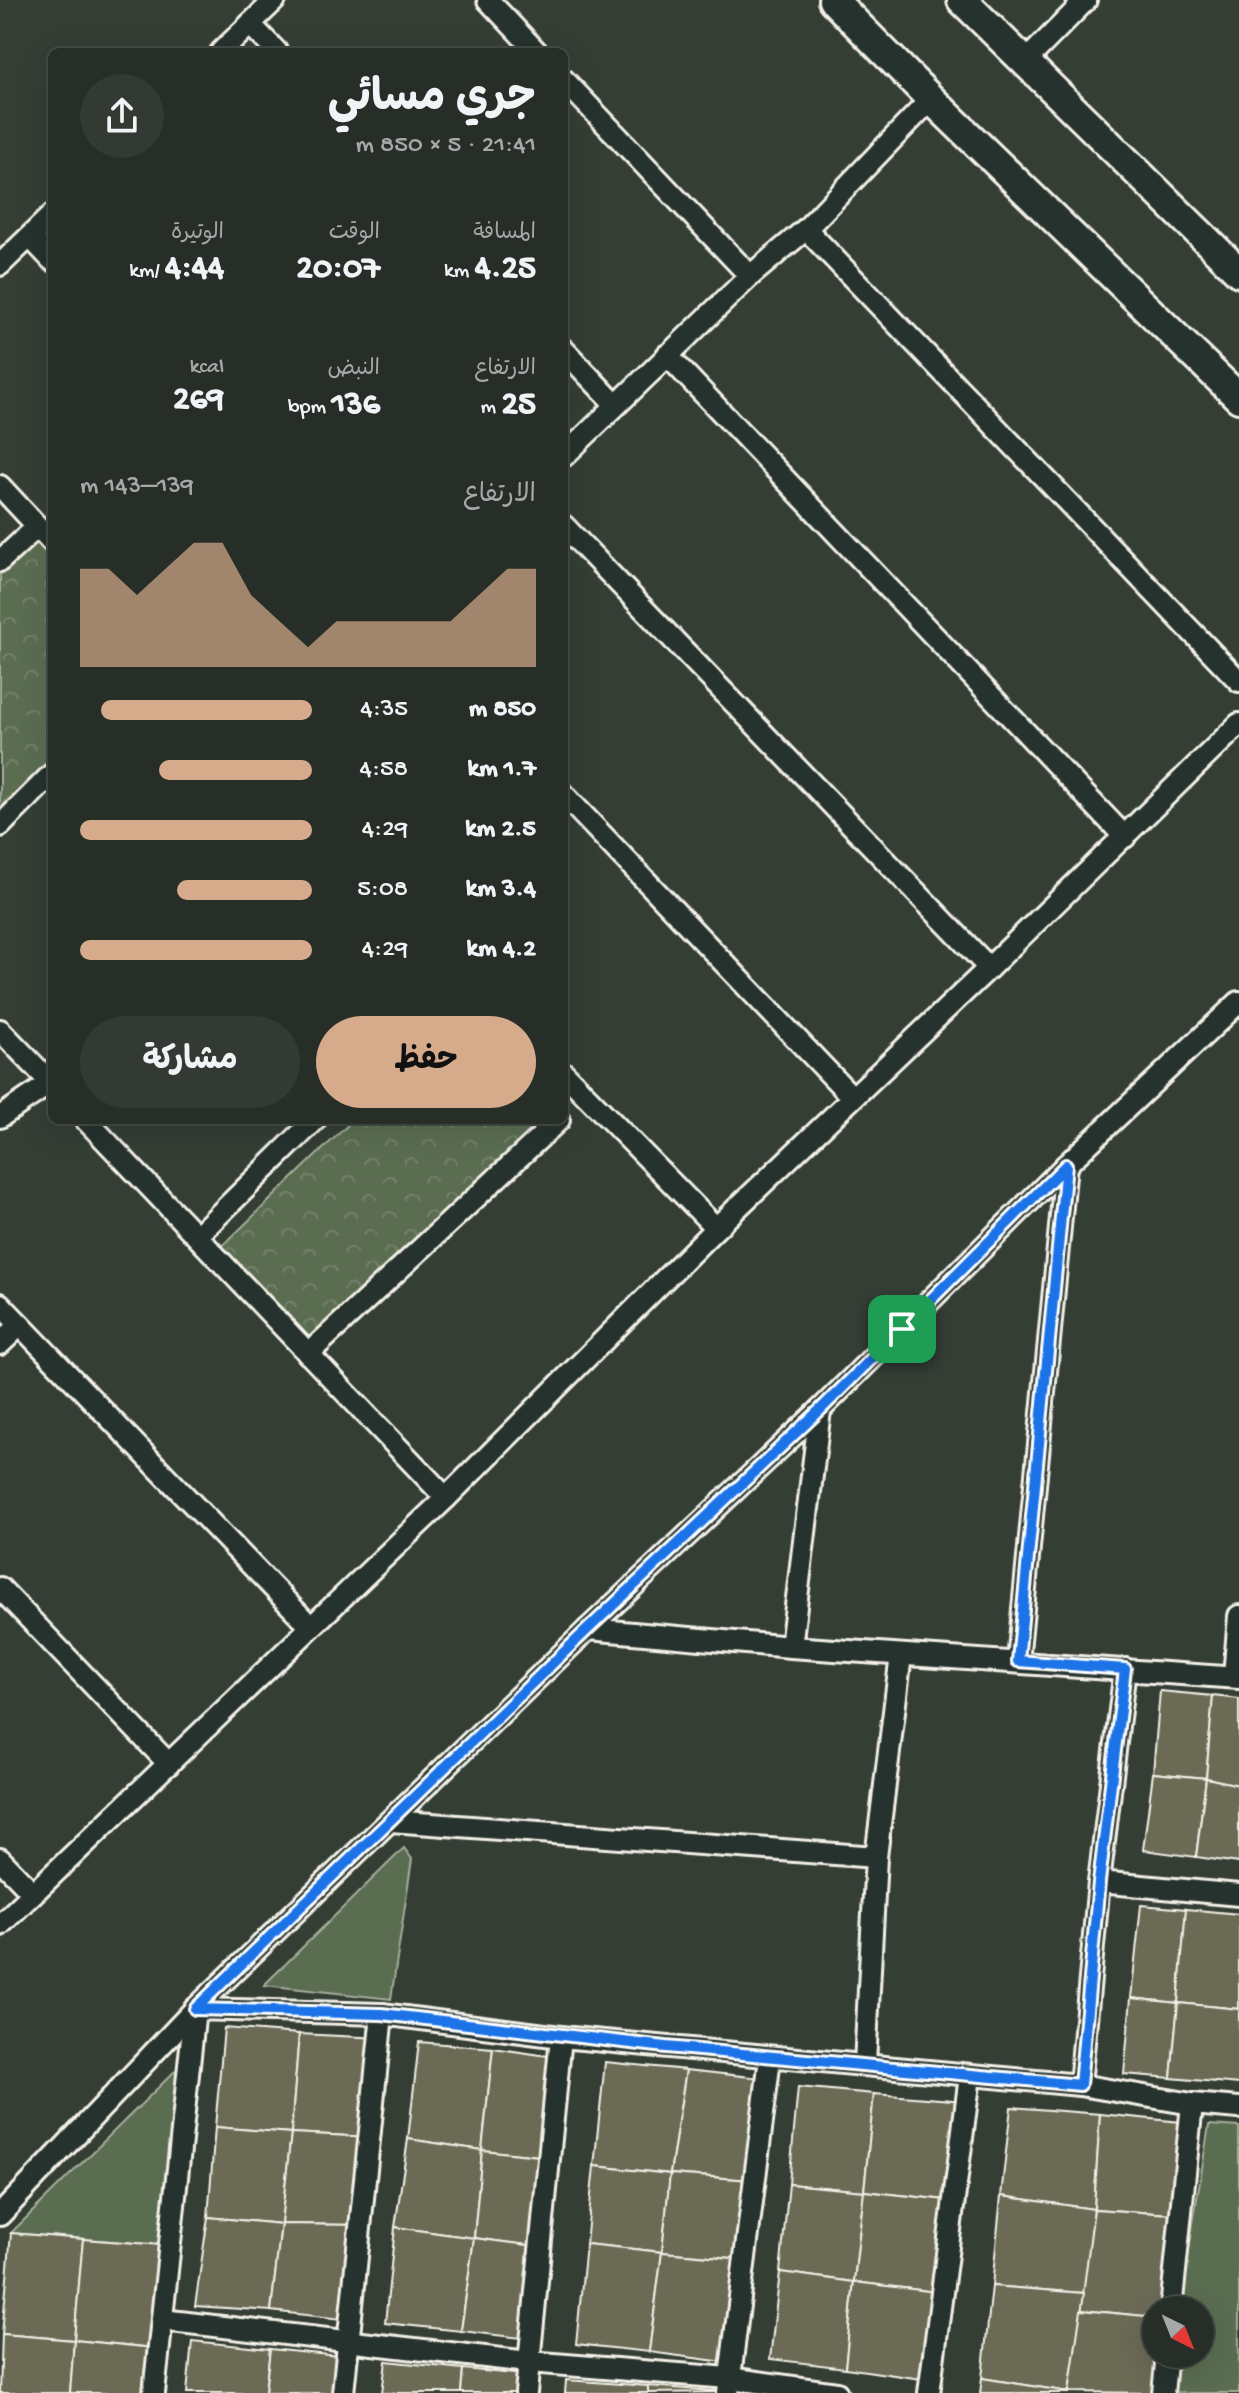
<!DOCTYPE html>
<html lang="ar">
<meta charset="utf-8">
<style>
body{margin:0;font-family:"Gochi Hand","Playpen Sans Arabic",sans-serif;background:#333a34;color:#f1f3f6;direction:rtl;height:100vh;display:flex;flex-direction:column;font-size:30px;white-space:nowrap}
*{box-sizing:border-box;margin:0}
p{font-size:26px;color:#a4a8a8}
.icon{flex:none;width:44px;height:44px;fill:none;stroke:currentColor;stroke-width:2;stroke-linecap:round;stroke-linejoin:round}
.map{position:relative;flex:1;overflow:hidden;direction:ltr}
.side{position:absolute;left:48px;top:48px;width:520px;height:1076px;display:flex;flex-direction:column;background:#272e28;border-radius:12px;box-shadow:0 8px 32px #0002,0 0 0 2px #434a45;direction:rtl}
.side>*{flex:none}
.needle{width:52px;rotate:137deg}
.buttons{position:absolute;left:1142px;top:2296px;display:grid;gap:16px}
.buttons a{display:grid;place-items:center;width:72px;height:72px;border-radius:50%;background:#272e28;box-shadow:0 8px 32px #0002,0 0 0 2px #434a45;font-size:40px}
.pin{position:absolute;display:grid;place-items:center;width:68px;height:68px;color:#fff;margin:-34px;border-radius:16px;box-shadow:0 4px 12px #0006}
.round{display:grid;place-items:center;flex:none;width:84px;height:84px;border-radius:42px;background:#333a34}
.head{display:flex;align-items:center;justify-content:space-between;height:136px;padding:0 32px}
h1{font-size:44px;font-weight:700;line-height:60px}
.metrics{display:grid;grid-template-columns:repeat(3,1fr);gap:12px;height:136px;padding:8px 32px}
.metrics div{display:grid;align-content:center}
.metrics b{font-size:34px;font-weight:700}
.metrics small{font-size:22px;font-weight:400}
.metrics p{font-size:22px}
.chart{height:224px;padding:16px 32px}
.chart p{display:flex;justify-content:space-between}
.chart svg{width:100%;height:144px;margin-top:8px;fill:#d6ab8b;opacity:.7}
.cta{display:flex;gap:16px;margin-top:auto;padding:16px 32px}
.cta a{flex:1;height:92px;border-radius:48px;background:#d6ab8b;color:#111;font-size:32px;font-weight:700;line-height:92px;text-align:center}
.cta a+a{background:#333a34;color:#f1f3f6}
ul{padding:0 32px;list-style:none;font-size:26px}
li{display:grid;grid-template-columns:128px 96px 1fr;align-items:center;height:60px}
li i{height:20px;border-radius:10px;background:#d6ab8b}
.map>svg:first-child{display:block}
.green{fill:#5a6d51;stroke:#a7af9c;stroke-width:2}
.forest{fill:url(#forest-crowns);stroke:#a7af9c;stroke-width:2}
.building{fill:#6b6a55;stroke:#f4f1e8;stroke-width:2}
.lines{fill:none;stroke-linecap:round;stroke-linejoin:round}
.minor-casing{stroke:#f4f1e8;stroke-width:26}
.secondary-casing{stroke:#f4f1e8;stroke-width:34}
.minor{stroke:#26332d;stroke-width:20}
.secondary{stroke:#26332d;stroke-width:28}
.route-casing{stroke:#fff;stroke-width:16}
.route{stroke:#1a73e8;stroke-width:10}
</style>
<div class="map">
<svg width="1239" height="2393" viewBox="0 0 1239 2393">
<defs>
<pattern id="forest-crowns" width="20" height="18" patternUnits="userSpaceOnUse" patternTransform="scale(2)"><rect width="20" height="18" fill="#5a6d51"/><path d="M2 6a3 3 0 1 1 6 0M12 15a3 3 0 1 1 6 0" fill="none" stroke="#72826a"/></pattern>
</defs>
<rect width="100%" height="100%" fill="#343e35"/>
<filter id="ink" filterUnits="userSpaceOnUse"><feTurbulence type="fractalNoise" baseFrequency=".0125" numOctaves="2"/><feDisplacementMap in="SourceGraphic" scale="16" xChannelSelector="R" yChannelSelector="G"/><feConvolveMatrix kernelMatrix="1 2 1 2 8 2 1 2 1" color-interpolation-filters="sRGB"/></filter>
<g filter="url(#ink)">
<g class="green">
<path d="M404,1848L412,1859L391,1999L264,1985Z"/>
<path d="M190,2056L162,2245L11,2233Z"/>
<path d="M1209,2125L1239,2127V2393H1165L1172,2354H1200V2310H1179Z"/>
</g>
<g class="forest">
<path d="M37,527L52,542V767L0,817V562Z"/>
<path d="M353,1120H559L308,1354L213,1255Z"/>
</g>
<g class="building">
<path d="M1160,1691L1213,1696L1206,1778L1153,1773Z"/>
<path d="M1213,1696L1239,1699V1785L1206,1778Z"/>
<path d="M1153,1773L1206,1778L1196,1857L1143,1850Z"/>
<path d="M1206,1778L1239,1785V1863L1196,1857Z"/>
<path d="M1141,1905L1186,1909L1178,2003L1131,1998Z"/>
<path d="M1186,1909L1239,1914V2009L1178,2003Z"/>
<path d="M1131,1998L1178,2003L1171,2078L1124,2074Z"/>
<path d="M1178,2003L1239,2009V2084L1171,2078Z"/>
<path d="M224,2028L299,2034L291,2133L215,2127Z"/>
<path d="M299,2034L381,2038L370,2137L291,2133Z"/>
<path d="M419,2042L493,2048L482,2150L408,2139Z"/>
<path d="M493,2048L569,2059L557,2158L482,2150Z"/>
<path d="M605,2062L686,2070L670,2174L594,2166Z"/>
<path d="M686,2070L760,2078L751,2180L670,2174Z"/>
<path d="M798,2087L874,2094L864,2191L789,2184Z"/>
<path d="M874,2094L965,2101L955,2201L864,2191Z"/>
<path d="M1011,2107L1100,2114L1094,2209L1001,2196Z"/>
<path d="M1100,2114L1181,2122L1171,2214L1094,2209Z"/>
<path d="M215,2127L291,2133L281,2224L208,2217Z"/>
<path d="M291,2133L370,2137L362,2225L281,2224Z"/>
<path d="M408,2139L482,2150L474,2238L395,2227Z"/>
<path d="M482,2150L557,2158L550,2248L474,2238Z"/>
<path d="M594,2166L670,2174L662,2252L586,2244Z"/>
<path d="M670,2174L751,2180L744,2259L662,2252Z"/>
<path d="M789,2184L864,2191L854,2282L780,2272Z"/>
<path d="M864,2191L955,2201L945,2293L854,2282Z"/>
<path d="M1001,2196L1094,2209L1084,2293L992,2286Z"/>
<path d="M1094,2209L1171,2214L1160,2310H1156V2317L1081,2310Z"/>
<path d="M208,2217L281,2224L271,2311L195,2306Z"/>
<path d="M281,2224L362,2225L350,2320L271,2311Z"/>
<path d="M395,2227L474,2238L461,2331L385,2323Z"/>
<path d="M11,2233L83,2239L74,2340L2,2334Z"/>
<path d="M474,2238L550,2248L538,2340L461,2331Z"/>
<path d="M83,2239L162,2245L154,2348L74,2340Z"/>
<path d="M586,2244L662,2252L649,2352L576,2344Z"/>
<path d="M662,2252L744,2259L732,2363L649,2352Z"/>
<path d="M780,2272L854,2282L845,2368L770,2359Z"/>
<path d="M854,2282L945,2293L929,2380L845,2368Z"/>
<path d="M992,2286L1084,2293L1069,2392L982,2378Z"/>
<path d="M1081,2310L1156,2317L1155,2393L1069,2392Z"/>
<path d="M2,2334L74,2340L70,2393H0Z"/>
<path d="M74,2340L154,2348L150,2393H70Z"/>
<path d="M192,2341L270,2349L265,2393H187Z"/>
<path d="M270,2349L348,2357L344,2393H265Z"/>
<path d="M386,2361L463,2369L461,2393H382Z"/>
<path d="M463,2369L535,2376L534,2393H461Z"/>
<path d="M982,2378L1069,2392V2393H980Z"/>
<path d="M566,2380L648,2386V2393H565Z"/>
<path d="M648,2386L727,2392L648,2393Z"/>
</g>
<g class="lines">
<defs>
<g id="minor">
<path d="M488,0L537,52"/>
<path d="M250,24L277,52"/>
<path d="M221,52L275,0"/>
<path d="M1025,62L1086,0"/>
<path d="M564,80L750,276"/>
<path d="M806,229L1239,681"/>
<path d="M30,237L52,260"/>
<path d="M0,265L52,215"/>
<path d="M564,350L616,405"/>
<path d="M667,355L1125,837"/>
<path d="M564,456L750,276L806,229L931,99"/>
<path d="M0,486L52,542"/>
<path d="M564,526L989,968"/>
<path d="M0,561L37,527"/>
<path d="M564,795L852,1097"/>
<path d="M0,826L52,774"/>
<path d="M0,1030L52,1084"/>
<path d="M564,1073L716,1228"/>
<path d="M0,1117L52,1082"/>
<path d="M86,1120L446,1498"/>
<path d="M197,1236L315,1120"/>
<path d="M0,1304L311,1627"/>
<path d="M0,1344L20,1325"/>
<path d="M308,1354L559,1120"/>
<path d="M0,1588L169,1764"/>
<path d="M588,1629L791,1647L1239,1678"/>
<path d="M791,1647L820,1410"/>
<path d="M1018,1661L1066,1165"/>
<path d="M1234,1677L1239,1616"/>
<path d="M391,1821L876,1857"/>
<path d="M0,1859L33,1893"/>
<path d="M1099,1882L1239,1895"/>
<path d="M0,1925L446,1498L716,1228L989,968L1239,724"/>
<path d="M865,2064L876,1857L901,1655"/>
<path d="M1080,2085L1099,1882L1125,1669"/>
<path d="M0,2215L195,2009L588,1629L820,1410L1066,1165L1239,1002"/>
<path d="M1171,2310L1192,2104"/>
<path d="M162,2320L529,2362L729,2378L837,2393"/>
<path d="M154,2393L195,2009L382,2014L561,2037L1080,2085L1192,2104L1239,2108"/>
<path d="M343,2393L382,2014"/>
<path d="M526,2393L561,2037"/>
<path d="M728,2393L770,2058"/>
<path d="M929,2393L970,2076"/>
<path d="M1163,2393L1167,2354"/>
</g>
<g id="secondary">
<path d="M833,0L931,99L1239,398"/>
<path d="M962,0L1239,272"/>
</g>
</defs>
<use href="#minor" class="minor-casing"/>
<use href="#secondary" class="secondary-casing"/>
<use href="#minor" class="minor"/>
<use href="#secondary" class="secondary"/>
</g>
</g>
<g class="lines" filter="url(#ink)">
<defs>
<path id="route" d="M1066,1165L1018,1661L1125,1669L1099,1882L1080,2085L666,2047L382,2014L195,2009L588,1629L820,1410Z"/>
</defs>
<use href="#route" class="route-casing"/>
<use href="#route" class="route"/>
</g>
</svg>
<div class="buttons">
<a><svg class="needle" viewBox="-14 -14 28 28"><path d="M0-13l5 13h-10z" fill="#e53935"/><path d="M0 13l5-13h-10z" fill="#a4a8a8"/></svg></a>
</div>
<div class="pin" style="left:902px;top:1329px;background:#1e9e55"><svg class="icon" aria-label="arrive" viewBox="0 0 24 24"><path d="M6 21V4h12l-3 4 3 4H6"/></svg></div>
<section class="side">
<div class="head"><div><h1>جري مسائي</h1><p>21:41 · 5 × 850 m</p></div><a class="round"><svg class="icon" aria-label="share" viewBox="0 0 24 24"><path d="M12 15V3M7 8l5-5 5 5M5 13v7h14v-7"/></svg></a></div>
<div class="metrics">
<div><p>المسافة</p><b>4.25<small> km</small></b></div>
<div><p>الوقت</p><b>20:07</b></div>
<div><p>الوتيرة</p><b>4:44<small> /km</small></b></div>
</div>
<div class="metrics">
<div><p>الارتفاع</p><b>25<small> m</small></b></div>
<div><p>النبض</p><b>136<small> bpm</small></b></div>
<div><p>kcal</p><b>269</b></div>
</div>
<div class="chart"><p><span>الارتفاع</span>139–143 m</p>
<svg viewBox="0 0 160 44" preserveAspectRatio="none"><path d="M0 44V14L10 14L20 22L30 14L40 6L50 6L60 22L70 30L80 38L90 30L100 30L110 30L120 30L130 30L140 22L150 14L160 14V44z"/></svg>
</div>
<ul>
<li><b>850 m</b>4:35<i style="width:91%"></i></li>
<li><b>1.7 km</b>4:58<i style="width:66%"></i></li>
<li><b>2.5 km</b>4:29<i style="width:100%"></i></li>
<li><b>3.4 km</b>5:08<i style="width:58%"></i></li>
<li><b>4.2 km</b>4:29<i style="width:100%"></i></li>
</ul>
<div class="cta"><a>حفظ</a><a>مشاركة</a></div>
</section>
</div>
